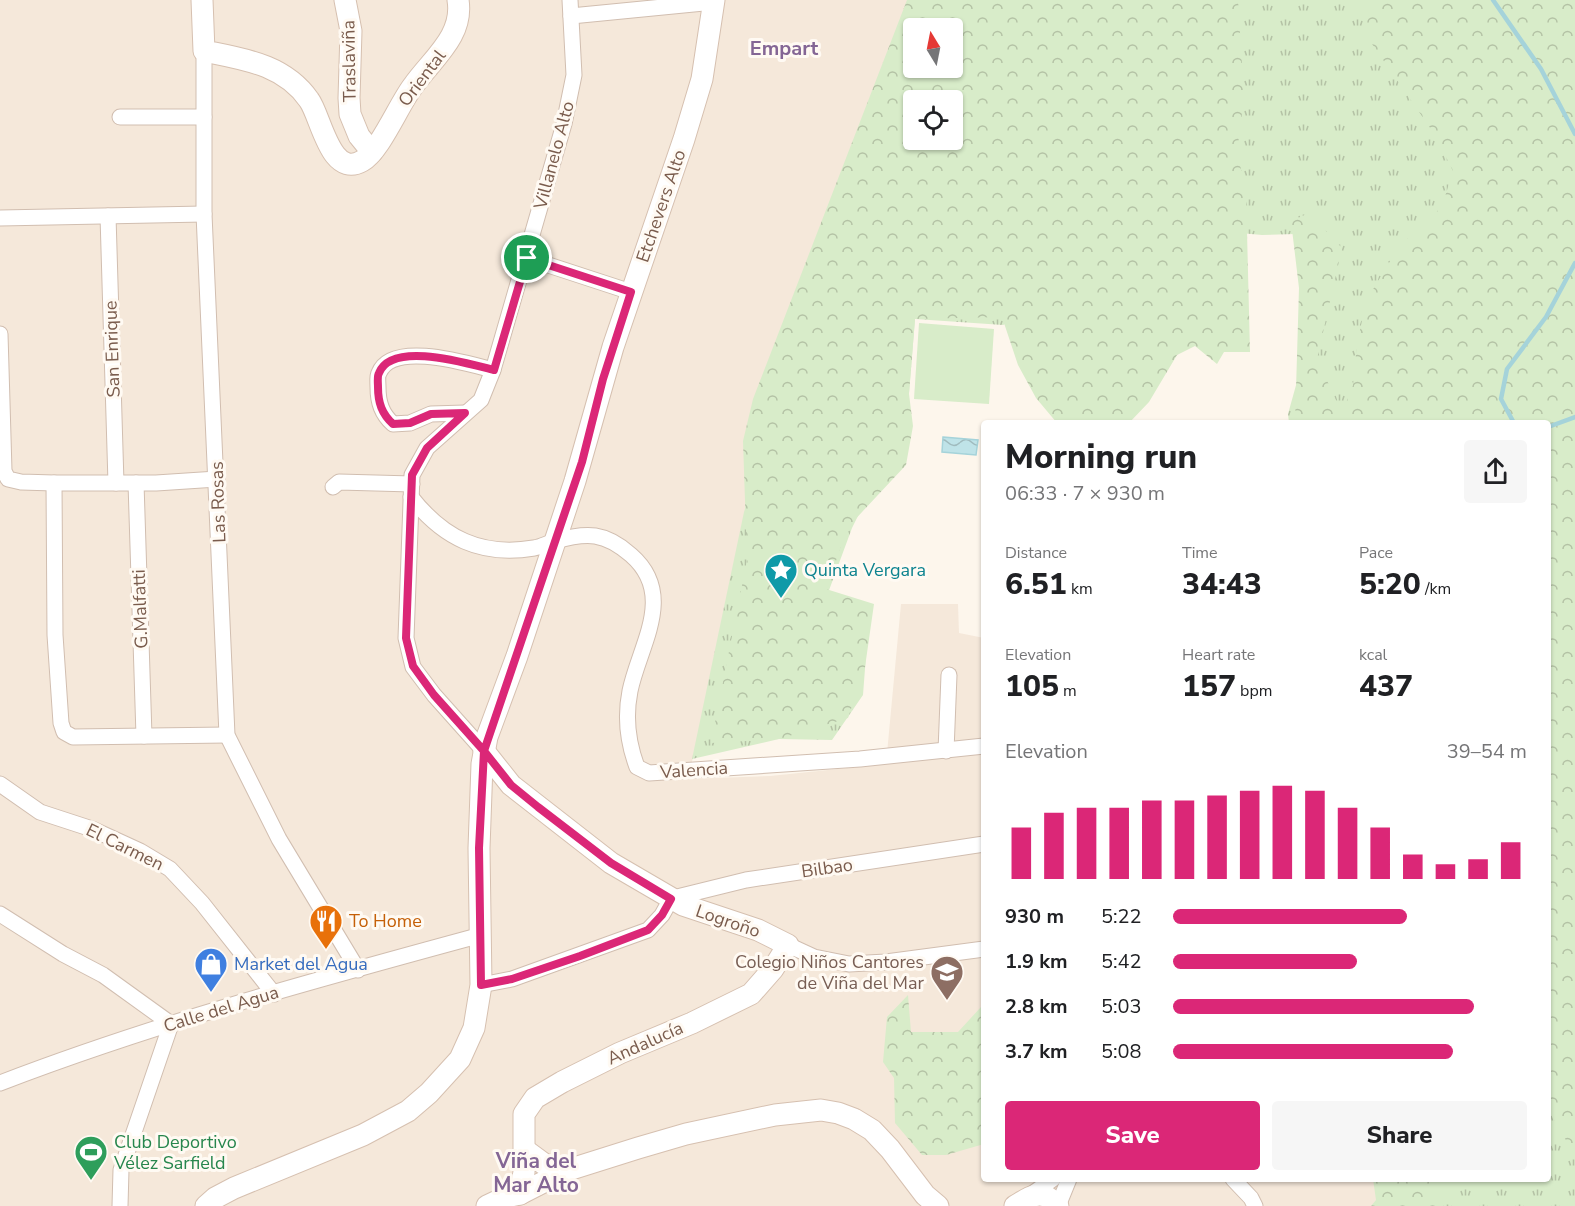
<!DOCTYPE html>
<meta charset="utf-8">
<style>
body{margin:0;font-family:"Nunito Sans",sans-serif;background:#f6f6f6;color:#202124;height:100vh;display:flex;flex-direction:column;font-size:22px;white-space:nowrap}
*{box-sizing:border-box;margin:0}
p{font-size:20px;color:#757577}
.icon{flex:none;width:33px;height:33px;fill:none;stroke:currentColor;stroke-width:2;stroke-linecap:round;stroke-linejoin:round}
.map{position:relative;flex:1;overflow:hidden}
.sheet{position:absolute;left:981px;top:420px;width:570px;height:762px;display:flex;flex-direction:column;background:#fff;border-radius:6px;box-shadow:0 2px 4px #0004}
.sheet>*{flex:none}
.needle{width:39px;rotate:350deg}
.tools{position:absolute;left:903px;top:18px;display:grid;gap:12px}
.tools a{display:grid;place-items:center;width:60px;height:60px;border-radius:6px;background:#fff;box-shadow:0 2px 4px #0004;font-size:30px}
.pin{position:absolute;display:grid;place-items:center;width:51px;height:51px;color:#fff;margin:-26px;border:3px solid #fff;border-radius:50%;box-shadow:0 2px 6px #0007}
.round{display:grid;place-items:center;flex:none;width:63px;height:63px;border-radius:6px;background:#f6f6f6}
.summary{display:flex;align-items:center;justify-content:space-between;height:102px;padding:0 24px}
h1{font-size:33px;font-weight:800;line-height:45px}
.figures{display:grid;grid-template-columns:repeat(3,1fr);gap:9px;height:102px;padding:6px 24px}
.figures div{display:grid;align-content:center}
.figures b{font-size:30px;font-weight:800}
.figures small{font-size:16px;font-weight:400}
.figures p{font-size:16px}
.chart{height:168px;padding:12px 24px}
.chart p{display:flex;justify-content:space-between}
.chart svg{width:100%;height:108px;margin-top:6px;stroke:#db2777;stroke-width:6}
.action{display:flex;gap:12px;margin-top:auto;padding:12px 24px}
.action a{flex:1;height:69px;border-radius:6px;background:#db2777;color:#fff;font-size:24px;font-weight:800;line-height:69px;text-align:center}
.action a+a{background:#f6f6f6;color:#202124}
ul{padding:0 24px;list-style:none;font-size:20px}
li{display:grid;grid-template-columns:96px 72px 1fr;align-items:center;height:45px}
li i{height:15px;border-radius:8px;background:#db2777}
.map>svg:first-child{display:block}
.residential{fill:#f5e8da}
.grass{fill:url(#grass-tufts);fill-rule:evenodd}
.forest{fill:url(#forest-crowns);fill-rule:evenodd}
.pitch{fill:#d8ecc9}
.water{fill:url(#water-waves);stroke:#a5d3da;stroke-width:1.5}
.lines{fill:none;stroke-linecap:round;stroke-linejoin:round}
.stream{stroke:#a5d3da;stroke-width:4.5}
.street-casing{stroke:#d1beb0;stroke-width:17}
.secondary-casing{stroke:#d6c0b0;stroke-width:23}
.street{stroke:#fff;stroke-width:15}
.secondary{stroke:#fff;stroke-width:21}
.route-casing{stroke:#fff;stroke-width:12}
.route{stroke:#db2777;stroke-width:8}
.labels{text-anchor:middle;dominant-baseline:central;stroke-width:6;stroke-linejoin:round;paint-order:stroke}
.street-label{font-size:18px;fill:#7a5c4d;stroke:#fffaf3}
.culture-label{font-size:18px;fill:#0d838f;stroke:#fffaf3;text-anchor:start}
.food-label{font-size:18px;fill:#c56008;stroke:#fffaf3;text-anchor:start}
.education-label{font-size:18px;fill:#785e54;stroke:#fffaf3;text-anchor:end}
.shop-label{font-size:18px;fill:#366cbe;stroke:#fffaf3;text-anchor:start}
.leisure-label{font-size:18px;fill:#27864d;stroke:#fffaf3;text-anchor:start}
.neighbourhood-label{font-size:20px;font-weight:bold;fill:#846695;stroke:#fffaf3}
.quarter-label{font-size:21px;font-weight:bold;fill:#846695;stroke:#fffaf3}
</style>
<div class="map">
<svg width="1575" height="1206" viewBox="0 0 1575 1206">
<defs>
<pattern id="grass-tufts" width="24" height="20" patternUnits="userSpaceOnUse" patternTransform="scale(1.5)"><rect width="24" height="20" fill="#d8ecc9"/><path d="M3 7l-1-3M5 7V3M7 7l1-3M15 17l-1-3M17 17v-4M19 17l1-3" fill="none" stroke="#b4c2a5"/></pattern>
<pattern id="forest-crowns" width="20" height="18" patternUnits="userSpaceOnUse" patternTransform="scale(1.5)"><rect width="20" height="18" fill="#d8ecc9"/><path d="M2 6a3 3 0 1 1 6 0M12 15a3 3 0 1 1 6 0" fill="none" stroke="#b4c2a5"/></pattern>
<pattern id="water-waves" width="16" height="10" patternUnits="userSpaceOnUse" patternTransform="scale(1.5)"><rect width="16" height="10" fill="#bfe3e8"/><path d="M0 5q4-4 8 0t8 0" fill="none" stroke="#a0bbbe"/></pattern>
</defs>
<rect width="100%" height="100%" fill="#fdf6ec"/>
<path class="residential" d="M0,0H909L687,779L770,776L886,764L901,604H958L959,633L984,638V1179H1420L1424,1206H0Z"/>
<path class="grass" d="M909,0H1575V1206H1416L1412,1179H1548V423H1289L1288,414L1308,342L1295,234L1262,235L1218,231L1003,325L915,319L907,417L852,528L828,593L869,616L863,695L832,740L779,739L692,759L744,512ZM914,28H952V68H914ZM914,100H952V140H914Z"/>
<g class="forest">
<path d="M907,0H1238L1244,98L1237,152L1246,191L1250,352H1224L1217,364L1195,346L1177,355L1149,402L1129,423H1057L1036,398L1018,365L1002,317L915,319L909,394L913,426L906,465L848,527L826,589L874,604L865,667L848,718L779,739L711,743L747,560L743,441L753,399ZM952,28V68H914V28ZM952,100V140H914V100Z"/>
<path d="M1363,0H1575V1156L1548,1109V423H1295L1299,288L1291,221L1309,213L1342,248L1317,359L1342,413L1353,385L1357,345L1366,301L1401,243L1427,226L1443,203L1453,171L1435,135L1370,41Z"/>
<path d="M908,995L911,1032H958L981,1007L984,1025V1144L946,1155H922L895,1123L894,1078L883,1062L887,1017Z"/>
<path d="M1373,1179H1433L1438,1206H1371L1376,1200Z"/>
</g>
<path class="pitch" d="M919,323L994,329L989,404L914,399Z"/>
<path class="water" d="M943,437L978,440L976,455L942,452Z"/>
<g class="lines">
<g class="stream">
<path d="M1493,0L1541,69L1575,134"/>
<path d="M1514,423L1501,399L1507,369L1546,317L1575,263"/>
<path d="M1548,427L1575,417"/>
</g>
<defs>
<g id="street">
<path d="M571,16L714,2"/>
<path d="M204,51V214L227,735L279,839L358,970"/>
<path d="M120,117H204"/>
<path d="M108,216L116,483"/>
<path d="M0,218L204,214"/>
<path d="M527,258L631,292"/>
<path d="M0,334L4,471L8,479L21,482L54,483H156L217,479"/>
<path d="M465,413L431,414L410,423L393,424C382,414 378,403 378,387C378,383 377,376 379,373C392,340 469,364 493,370"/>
<path d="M54,483L55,635L61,723L64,732L73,737L227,735"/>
<path d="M136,483L144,736"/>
<path d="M333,487L339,482L412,484"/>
<path d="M411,497C443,538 481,557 534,548C541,547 548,543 555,541C587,532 605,532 631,555C677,595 639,646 630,691C625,716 628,743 637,767L649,773L860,759L984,746"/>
<path d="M484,751L434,695L413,667L406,638L412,475L427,448L481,400L493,370L564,124L574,75L570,0"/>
<path d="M946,751L949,675"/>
<path d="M0,784L40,812L92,829L140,851L170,869L202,903L274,994"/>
<path d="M0,914L63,954L103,975L171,1024L121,1170L120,1206"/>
<path d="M788,945L814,957L849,964L886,962L984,949"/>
<path d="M481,985L512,979L648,930L662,915L671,899L677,897L746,880L984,844"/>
<path d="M0,1083C156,1023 319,979 481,935"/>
<path d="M1233,1179L1251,1198L1255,1206"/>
<path d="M1029,1196L1053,1179"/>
<path d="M1058,1206L1069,1179"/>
</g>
<g id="secondary">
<path d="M202,0L204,51C243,59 284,64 309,100C321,116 330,179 362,161C380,151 399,104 413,86C432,59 464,36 458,0"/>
<path d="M345,0L351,31L349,98L350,114L359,136L372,152"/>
<path d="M484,751L511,785L611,863L683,905L758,930L788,945L773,969L751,994L692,1023L620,1053L562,1082L535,1098L524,1114V1172L520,1194"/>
<path d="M525,1150L544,1164L565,1171"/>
<path d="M206,1206L215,1198L234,1188L363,1135L408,1111L429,1093L460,1059L474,1028L481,985L479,848L482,764L487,737L517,656L575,481L613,347L684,139L702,79L714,0"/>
<path d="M487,1206L506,1197L520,1194L565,1171L638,1148L686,1134L775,1115L821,1110L838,1113L854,1119L872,1130L890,1149L925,1195L938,1206"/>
<path d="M1015,1206C1032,1196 1042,1187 1058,1206"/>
</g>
</defs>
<use href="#street" class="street-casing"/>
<use href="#secondary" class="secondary-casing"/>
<use href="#street" class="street"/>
<use href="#secondary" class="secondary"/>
</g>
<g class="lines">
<defs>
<path id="route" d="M527,258L494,370C469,364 392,340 379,373C377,376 378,383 378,387C378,403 382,414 393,424L410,423L431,414L465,413L427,448L412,475L406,638L413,666L434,695L484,751L479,848L481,985L512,979L580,956L648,930L662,915L671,899L611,863L538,807L511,785L484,751L582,462L603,379L631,292L527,258"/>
</defs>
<use href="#route" class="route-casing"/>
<use href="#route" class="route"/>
</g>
<defs>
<symbol id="sight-pin" viewBox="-11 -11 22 30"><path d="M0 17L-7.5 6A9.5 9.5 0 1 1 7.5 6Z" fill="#0f9aa8" stroke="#fffaf3"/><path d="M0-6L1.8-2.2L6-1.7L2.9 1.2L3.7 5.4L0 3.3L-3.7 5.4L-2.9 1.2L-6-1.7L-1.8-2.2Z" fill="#fff"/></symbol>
<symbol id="restaurant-pin" viewBox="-11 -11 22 30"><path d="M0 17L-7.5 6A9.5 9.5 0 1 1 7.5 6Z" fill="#e8710a" stroke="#fffaf3"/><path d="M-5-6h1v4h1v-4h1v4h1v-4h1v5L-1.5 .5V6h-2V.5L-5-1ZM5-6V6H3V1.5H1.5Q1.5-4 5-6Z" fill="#fff"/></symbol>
<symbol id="shop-pin" viewBox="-11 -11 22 30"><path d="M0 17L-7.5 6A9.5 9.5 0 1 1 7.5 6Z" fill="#3f7fe0" stroke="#fffaf3"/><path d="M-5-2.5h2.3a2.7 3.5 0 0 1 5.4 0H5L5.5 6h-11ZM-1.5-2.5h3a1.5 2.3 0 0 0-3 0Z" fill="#fff"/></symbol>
<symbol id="school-pin" viewBox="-11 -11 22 30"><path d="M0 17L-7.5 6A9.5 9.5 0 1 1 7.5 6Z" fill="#8d6e63" stroke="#fffaf3"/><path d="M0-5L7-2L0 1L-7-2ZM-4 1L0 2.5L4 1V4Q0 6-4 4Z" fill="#fff"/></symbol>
<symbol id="stadium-pin" viewBox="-11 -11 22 30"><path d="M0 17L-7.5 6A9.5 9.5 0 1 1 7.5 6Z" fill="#2e9e5b" stroke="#fffaf3"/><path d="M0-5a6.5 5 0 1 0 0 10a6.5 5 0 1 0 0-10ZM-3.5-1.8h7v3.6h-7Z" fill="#fff"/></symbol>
</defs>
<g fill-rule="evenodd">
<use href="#sight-pin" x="762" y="551" width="38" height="52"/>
<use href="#restaurant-pin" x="307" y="902" width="38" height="52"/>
<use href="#shop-pin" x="192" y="945" width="38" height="52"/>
<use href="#school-pin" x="928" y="953" width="38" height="52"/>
<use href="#stadium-pin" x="72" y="1133" width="38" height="52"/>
</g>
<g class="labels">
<g class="street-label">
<text transform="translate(349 61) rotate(-91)">Traslaviña</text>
<text transform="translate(422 78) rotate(-53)">Oriental</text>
<text transform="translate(554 155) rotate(-75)">Villanelo Alto</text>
<text transform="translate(661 206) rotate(-71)">Etchevers Alto</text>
<text transform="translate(112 349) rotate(-92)">San Enrique</text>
<text transform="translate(218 502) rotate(-92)">Las Rosas</text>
<text transform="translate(140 609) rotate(-92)">G.Malfatti</text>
<text transform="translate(694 770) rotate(-4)">Valencia</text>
<text transform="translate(125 847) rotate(26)">El Carmen</text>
<text transform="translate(827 868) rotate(-8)">Bilbao</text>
<text transform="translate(728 921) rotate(19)">Logroño</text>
<text transform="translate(221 1009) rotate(-17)">Calle del Agua</text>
<text transform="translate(645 1043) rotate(-24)">Andalucía</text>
</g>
<g class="culture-label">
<text x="804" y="570">Quinta Vergara</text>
</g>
<g class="food-label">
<text x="349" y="921">To Home</text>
</g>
<g class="education-label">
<text x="924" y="962">Colegio Niños Cantores<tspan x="924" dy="21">de Viña del Mar</tspan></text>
</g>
<g class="shop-label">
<text x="234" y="964">Market del Agua</text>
</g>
<g class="leisure-label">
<text x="114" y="1142">Club Deportivo<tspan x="114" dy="21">Vélez Sarfield</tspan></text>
</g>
<g class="neighbourhood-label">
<text x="784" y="48">Empart</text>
</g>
<g class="quarter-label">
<text x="536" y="1161">Viña del<tspan x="536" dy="24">Mar Alto</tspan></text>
</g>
</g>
</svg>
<div class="tools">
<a><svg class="needle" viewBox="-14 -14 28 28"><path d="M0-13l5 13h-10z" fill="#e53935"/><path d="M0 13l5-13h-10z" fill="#757577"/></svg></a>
<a><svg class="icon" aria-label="locate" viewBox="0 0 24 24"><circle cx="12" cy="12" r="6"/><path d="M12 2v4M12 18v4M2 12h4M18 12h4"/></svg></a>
</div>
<div class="pin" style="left:527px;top:258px;background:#1e9e55"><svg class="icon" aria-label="arrive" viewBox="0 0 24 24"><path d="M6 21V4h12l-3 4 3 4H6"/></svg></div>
<section class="sheet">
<div class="summary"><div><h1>Morning run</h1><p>06:33 · 7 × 930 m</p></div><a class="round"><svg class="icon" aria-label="share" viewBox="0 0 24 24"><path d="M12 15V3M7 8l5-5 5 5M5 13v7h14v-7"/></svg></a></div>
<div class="figures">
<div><p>Distance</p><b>6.51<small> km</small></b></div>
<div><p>Time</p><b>34:43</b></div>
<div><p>Pace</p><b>5:20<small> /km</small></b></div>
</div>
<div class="figures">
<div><p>Elevation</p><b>105<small> m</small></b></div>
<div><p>Heart rate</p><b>157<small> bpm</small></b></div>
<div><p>kcal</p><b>437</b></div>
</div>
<div class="chart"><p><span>Elevation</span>39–54 m</p>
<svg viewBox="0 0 160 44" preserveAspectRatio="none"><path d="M5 44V23M15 44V17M25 44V15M35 44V15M45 44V12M55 44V12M65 44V10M75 44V8M85 44V6M95 44V8M105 44V15M115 44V23M125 44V34M135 44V38M145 44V36M155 44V29"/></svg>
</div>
<ul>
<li><b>930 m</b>5:22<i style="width:66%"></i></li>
<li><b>1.9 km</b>5:42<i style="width:52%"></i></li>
<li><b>2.8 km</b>5:03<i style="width:85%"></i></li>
<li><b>3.7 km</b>5:08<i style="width:79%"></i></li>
</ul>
<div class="action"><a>Save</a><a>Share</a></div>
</section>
</div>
